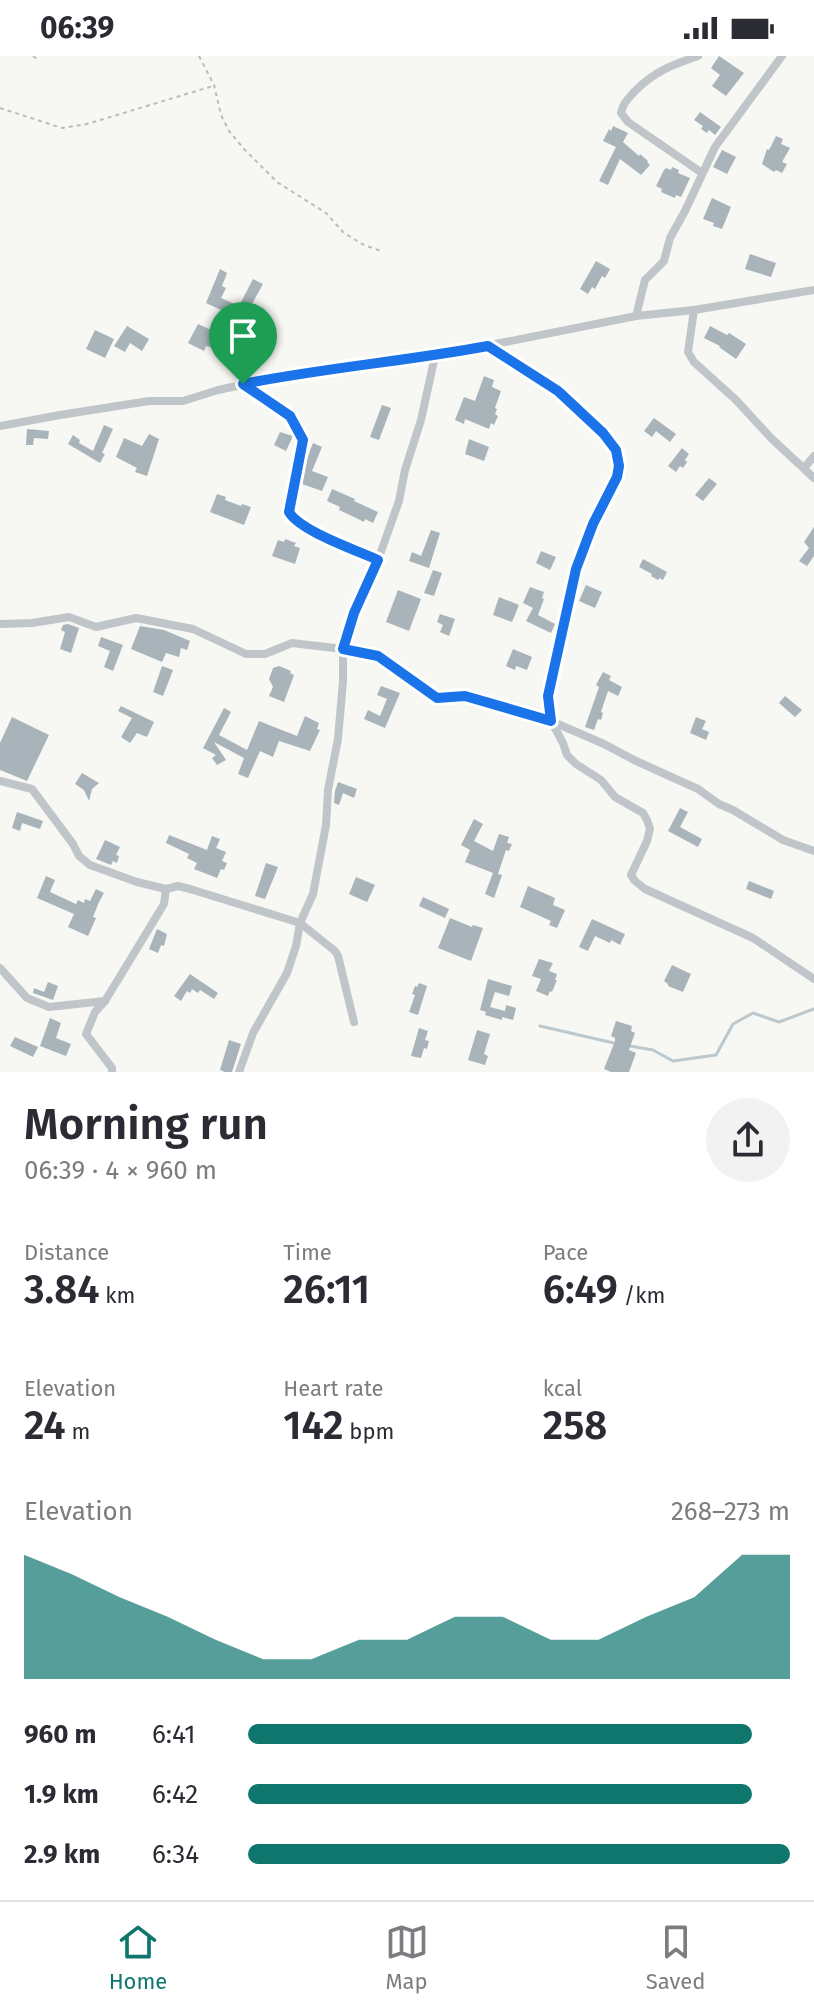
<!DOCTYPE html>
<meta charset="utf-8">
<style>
body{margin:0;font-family:"Fira Sans",sans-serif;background:#f2f2f3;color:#2b2b33;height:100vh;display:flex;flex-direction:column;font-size:30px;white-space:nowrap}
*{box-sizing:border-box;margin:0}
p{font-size:26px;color:#7c7c81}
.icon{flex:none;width:44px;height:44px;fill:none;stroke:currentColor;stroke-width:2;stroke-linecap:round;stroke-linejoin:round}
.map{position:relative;height:1016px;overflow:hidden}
.panel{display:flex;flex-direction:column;background:#fff;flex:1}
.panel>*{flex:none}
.pin{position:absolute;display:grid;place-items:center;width:68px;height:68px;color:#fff;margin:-82px -34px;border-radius:50% 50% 50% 0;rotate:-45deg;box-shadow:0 0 8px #0007}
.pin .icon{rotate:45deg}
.round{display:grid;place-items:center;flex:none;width:84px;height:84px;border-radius:42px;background:#f2f2f3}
.overview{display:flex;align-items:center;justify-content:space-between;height:136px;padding:0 24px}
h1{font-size:44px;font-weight:600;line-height:60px}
.stats{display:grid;grid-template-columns:repeat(3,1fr);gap:12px;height:136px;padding:8px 24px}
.stats div{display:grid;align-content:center}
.stats b{font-size:40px;font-weight:600}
.stats small{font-size:22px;font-weight:400}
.stats p{font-size:22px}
.chart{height:224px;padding:16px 24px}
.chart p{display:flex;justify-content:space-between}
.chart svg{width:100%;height:144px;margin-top:8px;fill:#0f766e;opacity:.7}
ul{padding:0 24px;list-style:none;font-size:26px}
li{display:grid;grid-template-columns:128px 96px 1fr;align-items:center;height:60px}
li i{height:20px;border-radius:10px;background:#0f766e}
.status{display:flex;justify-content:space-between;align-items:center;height:56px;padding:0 40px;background:#fff;direction:ltr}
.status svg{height:22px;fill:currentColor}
.tab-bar{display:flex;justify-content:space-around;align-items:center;height:112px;border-top:2px solid #e1e1e2;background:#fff;font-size:22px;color:#7c7c81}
.tab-bar a{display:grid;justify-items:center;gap:4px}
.tab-bar .active{color:#0f766e}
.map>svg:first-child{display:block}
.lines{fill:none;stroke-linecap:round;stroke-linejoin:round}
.stream{stroke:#bbc9ce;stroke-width:3}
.building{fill:#a9b4ba}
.path{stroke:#b9bdc0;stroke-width:2;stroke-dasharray:4 4;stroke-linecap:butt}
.street{stroke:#bfc5c8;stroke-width:8}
.route-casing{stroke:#fff;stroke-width:16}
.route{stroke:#1a73e8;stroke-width:10}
</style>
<div class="status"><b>06:39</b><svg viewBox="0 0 49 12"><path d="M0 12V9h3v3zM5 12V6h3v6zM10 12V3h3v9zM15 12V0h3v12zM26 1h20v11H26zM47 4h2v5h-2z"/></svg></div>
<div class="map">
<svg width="814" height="1016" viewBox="0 0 814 1016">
<rect width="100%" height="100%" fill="#f7f7f3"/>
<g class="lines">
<g class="stream">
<path d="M540,970L618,988"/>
<path d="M630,990L653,994L673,1005L716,999L733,968L753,957L779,966L814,953"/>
</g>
</g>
<g class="building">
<path d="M719,0L744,17L726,40L712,30L720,19L711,12Z"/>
<path d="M700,56L721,71L715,79L709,74L707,77L701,73L703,70L694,64Z"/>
<path d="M613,70L628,77L623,86L639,100L640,98L648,105L647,106L650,109L641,119L620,103L608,129L599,125L616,91L603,85L609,73L611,75Z"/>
<path d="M776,80L783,83L781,88L790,92L782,106L787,108L782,117L776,114L774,116L762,108L767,93L769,94Z"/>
<path d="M722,94L736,101L727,118L713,111Z"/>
<path d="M672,111L679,114L678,117L690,122L681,141L676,139L675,142L661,136L662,133L656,130L664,114L666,112L671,114Z"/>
<path d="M712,142L731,151L722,173L713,170L714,167L703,163Z"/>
<path d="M750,198L776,207L771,221L745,213Z"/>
<path d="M596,205L610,213L605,222L602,220L595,233L592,231L588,238L580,233Z"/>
<path d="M220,213L227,217L222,230L226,232L221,242L239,250L253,223L263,228L232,284L246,291L239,306L210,291L206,290L204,295L188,287L198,268L224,280L234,260L206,247Z"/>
<path d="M127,270L149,283L142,295L130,287L125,296L114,290Z"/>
<path d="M710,270L727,279L729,277L746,288L736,303L719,291L720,290L704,282Z"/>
<path d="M95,274L114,283L105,302L86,293Z"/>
<path d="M484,320L494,324L492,331L501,335L495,352L497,353L495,358L498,360L494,369L491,367L489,373L465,363L464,368L455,364L464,341L475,345Z"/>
<path d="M382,349L391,352L379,384L370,381Z"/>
<path d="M654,362L676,378L670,386L656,375L652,381L644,375Z"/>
<path d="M104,369L113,373L102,397L105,398L100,407L68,388L73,379L80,384L79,387L93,395Z"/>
<path d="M27,373L49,375L48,383L34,382L33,389H26Z"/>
<path d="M280,376L293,380L286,395L274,389Z"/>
<path d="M149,378L159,383L147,420L135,416L137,412L116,401L124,382L142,390Z"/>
<path d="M469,383L489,391L484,405L465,398Z"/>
<path d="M313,387L322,391L312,415L328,421L322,435L302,428L306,405Z"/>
<path d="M682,392L689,398L685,404L687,406L683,412L680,410L676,416L668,410Z"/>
<path d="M709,422L717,428L703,445L695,439Z"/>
<path d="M332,433L355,443L354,445L378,456L373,467L365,463L364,466L352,460L339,454L340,451L327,445Z"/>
<path d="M217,438L226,441L225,444L241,450L242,448L251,451L244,469L210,456Z"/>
<path d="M814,471V500L807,510L799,505L809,492L804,486Z"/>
<path d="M431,474L440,477L429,512L409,505L412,496L421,500Z"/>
<path d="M285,483L296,487L294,490L300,492L295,508L272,500L278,484L284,486Z"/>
<path d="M541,495L556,501L550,514L536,507Z"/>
<path d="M643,503L667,516L663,524L660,522L658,524L651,520L652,518L639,511Z"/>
<path d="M433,514L442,517L434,540L424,537Z"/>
<path d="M586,529L602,536L595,552L579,545Z"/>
<path d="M530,531L544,536L542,542L544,543L538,559L555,568L551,577L526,565L533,552L523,547Z"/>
<path d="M398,534L421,543L409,575L386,566Z"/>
<path d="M499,541L519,549L512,566L493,559Z"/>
<path d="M440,558L455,563L449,580L440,576L443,569L437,566Z"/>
<path d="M68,568L79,572L71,597L60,593L65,576L61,574L63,569Z"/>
<path d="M140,570L164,574L190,585L187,594L181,592L179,601L166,597L162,606L131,593Z"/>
<path d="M101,581L123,589L113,615L104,611L110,595L98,590Z"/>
<path d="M513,593L532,601L527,614L516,610L515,614L506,610Z"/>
<path d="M162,610L173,614L163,640L153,636Z"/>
<path d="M279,610L291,615L290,617L294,619L284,646L269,640L273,631L269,623L273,612Z"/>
<path d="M603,616L611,620L609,624L622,631L618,640L608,635L601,656L603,657L601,664L598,663L594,674L585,671L599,631L596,629Z"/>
<path d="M381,630L400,637L385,672L364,663L368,654L380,660L387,643L377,639Z"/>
<path d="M785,640L802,654L795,661L779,647Z"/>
<path d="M121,650L154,666L147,681L137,677L130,687L121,681L132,662L118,655Z"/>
<path d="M224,652L231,656L219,679L247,694L259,665L297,680L305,660L319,667L317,673L320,674L310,695L279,685L273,701L260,695L248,722L238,718L244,702L214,686L226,704L217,709L212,702L216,699L203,692Z"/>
<path d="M12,661L49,679L27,725L0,714V687Z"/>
<path d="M696,661L706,665L702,673L709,676L706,684L690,677Z"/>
<path d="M82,717L99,727L92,733L89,745L84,734L75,728Z"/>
<path d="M338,726L357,733L354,742L343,737L339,749L334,747L335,735Z"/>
<path d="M680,752L688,756L680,771L702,783L698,791L668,775Z"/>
<path d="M17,756L43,765L40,773L22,767L20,775L12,772Z"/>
<path d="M474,763L483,768L474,785L493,795L499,778L509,781L507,787L512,788L509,795L506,794L498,818L502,819L494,842L485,838L493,817L465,806L470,794L461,789Z"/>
<path d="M169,779L207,794L212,780L220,783L216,792L226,796L222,805L227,807L224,814L221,813L217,822L194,813L197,807L187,802L189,798L166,787Z"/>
<path d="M105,784L120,791L116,799L119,800L117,807L113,805L111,809L96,803Z"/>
<path d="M266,807L278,811L265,843L255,840Z"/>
<path d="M46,820L55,824L50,836L76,848L78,844L84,847L85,843L90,845L96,833L104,837L99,846L93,861L96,862L88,880L68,871L74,858L37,842Z"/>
<path d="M356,821L375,829L367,846L349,838Z"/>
<path d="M749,825L774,835L771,843L746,833Z"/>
<path d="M528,830L555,842L553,849L565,854L557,872L549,869L551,865L520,851Z"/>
<path d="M423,841L449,853L445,862L419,850Z"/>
<path d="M450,862L472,871L473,869L483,872L471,905L438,892Z"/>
<path d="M592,863L625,878L620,889L611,884L610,887L595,880L588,895L579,891Z"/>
<path d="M157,873L167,878L164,890L161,889L158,897L149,893Z"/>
<path d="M539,903L553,907L549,915L557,918L555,924H557L552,936L550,935L548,940L536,935L541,923L532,920Z"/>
<path d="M672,909L691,918L683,936L668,930V928L664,925Z"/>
<path d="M190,918L218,937L214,943L200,934L198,937L192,933L190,937L187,935L181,945L174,940Z"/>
<path d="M488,923L512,930L509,940L495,936L490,951L505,955L506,949L516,952L513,964L502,961V964L485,959L486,956L480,954Z"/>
<path d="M48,926L58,930L53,944L33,937L34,932L44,936Z"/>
<path d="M419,927L427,930L418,959L409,956L415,939L412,938L415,930L417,931Z"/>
<path d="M50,962L61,967L56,982L71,988L66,1000L40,990Z"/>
<path d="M616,965L632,970L631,975L635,977L629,994L636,997L629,1016H611L604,1013L615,985V982L611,980Z"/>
<path d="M419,972L428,975L425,984L429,985L427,993L424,992L421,1002L411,1000Z"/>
<path d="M477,974L490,978L484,998L488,1000L485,1009L468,1004Z"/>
<path d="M15,981L38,991L33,1001L10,990Z"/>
<path d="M229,984L241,988L232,1016H225L220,1014Z"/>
</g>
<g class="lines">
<g class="path">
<path d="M33,0L39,5"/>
<path d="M199,0L214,29L221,59L229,75L244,93L277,126L326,157L344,177L364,189L381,195"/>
<path d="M0,52L62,72L87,68L213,30"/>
</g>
<g class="street">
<path d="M698,0C672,9 655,15 635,35C628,43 623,47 621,57L628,66L702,117"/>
<path d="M694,254L688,296L694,306L736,344L771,382L814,422"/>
<path d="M636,260L645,224L664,205L670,182L685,155L715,91L782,0"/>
<path d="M488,290L558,335L603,377L616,394L619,410L617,421L593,468L576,513L548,640L551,665L563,687L567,699L576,708L601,724L615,741L643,757L647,764L650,773L647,785L631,819L635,825L645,833L753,882L814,923"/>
<path d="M243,328L290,360L303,384L289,456C300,475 356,494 378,504"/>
<path d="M0,370L60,359L149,345H183L218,334L288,319L435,300L636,260L694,254L814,234"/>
<path d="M804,412L814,400"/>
<path d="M0,568L32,567L69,561L96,571L136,562L193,573L246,598H265L292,587L343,593L378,600L437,642L465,640L551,665L604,688L634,704L698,733L719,748L733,754L783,784L814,795"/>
<path d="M0,725L32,733L73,788L79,800L90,809L137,826L166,833L178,830L190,833L300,867L335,895L338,900L354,966"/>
<path d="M0,912L27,942L49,951L105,945L164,848L166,833"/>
<path d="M105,945L95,956L86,978L112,1012V1016"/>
<path d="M239,1016L253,977L287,917L296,890L300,867L313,838L326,769L328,734L338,683L343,625V593L354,557L378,504L399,445L405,414L421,364L435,300"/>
</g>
</g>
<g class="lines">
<defs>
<path id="route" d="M488,290L558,335L603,377L616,394L619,410L617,421L593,468L576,513L548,640L551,665L465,640L437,642L378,600L343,593L354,557L378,504C356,494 300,475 289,456L303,384L290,360L243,328C324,312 407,305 488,290Z"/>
</defs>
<use href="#route" class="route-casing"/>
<use href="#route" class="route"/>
</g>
</svg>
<div class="pin" style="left:243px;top:328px;background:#1e9e55"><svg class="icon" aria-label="arrive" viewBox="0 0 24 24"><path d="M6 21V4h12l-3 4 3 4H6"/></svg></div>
</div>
<section class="panel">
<div class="overview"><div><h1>Morning run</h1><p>06:39 · 4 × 960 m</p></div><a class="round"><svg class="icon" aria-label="share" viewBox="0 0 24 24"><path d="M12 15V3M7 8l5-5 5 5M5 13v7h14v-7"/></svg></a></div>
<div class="stats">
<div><p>Distance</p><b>3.84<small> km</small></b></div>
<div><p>Time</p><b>26:11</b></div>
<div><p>Pace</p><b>6:49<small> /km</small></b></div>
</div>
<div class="stats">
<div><p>Elevation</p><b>24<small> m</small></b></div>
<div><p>Heart rate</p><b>142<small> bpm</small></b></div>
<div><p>kcal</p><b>258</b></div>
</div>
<div class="chart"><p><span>Elevation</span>268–273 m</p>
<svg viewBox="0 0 160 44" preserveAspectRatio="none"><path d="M0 44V6L10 12L20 19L30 25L40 32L50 38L60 38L70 32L80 32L90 25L100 25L110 32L120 32L130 25L140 19L150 6L160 6V44z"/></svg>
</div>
<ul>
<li><b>960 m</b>6:41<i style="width:93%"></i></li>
<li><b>1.9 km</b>6:42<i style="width:93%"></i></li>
<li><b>2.9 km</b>6:34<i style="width:100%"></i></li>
</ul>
</section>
<nav class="tab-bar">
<a class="active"><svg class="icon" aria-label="home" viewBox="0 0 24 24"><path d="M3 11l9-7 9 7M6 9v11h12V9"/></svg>Home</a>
<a><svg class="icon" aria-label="map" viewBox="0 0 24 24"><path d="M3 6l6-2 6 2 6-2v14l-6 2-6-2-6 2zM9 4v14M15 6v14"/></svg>Map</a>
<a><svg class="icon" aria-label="saved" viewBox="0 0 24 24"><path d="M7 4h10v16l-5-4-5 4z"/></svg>Saved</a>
</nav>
